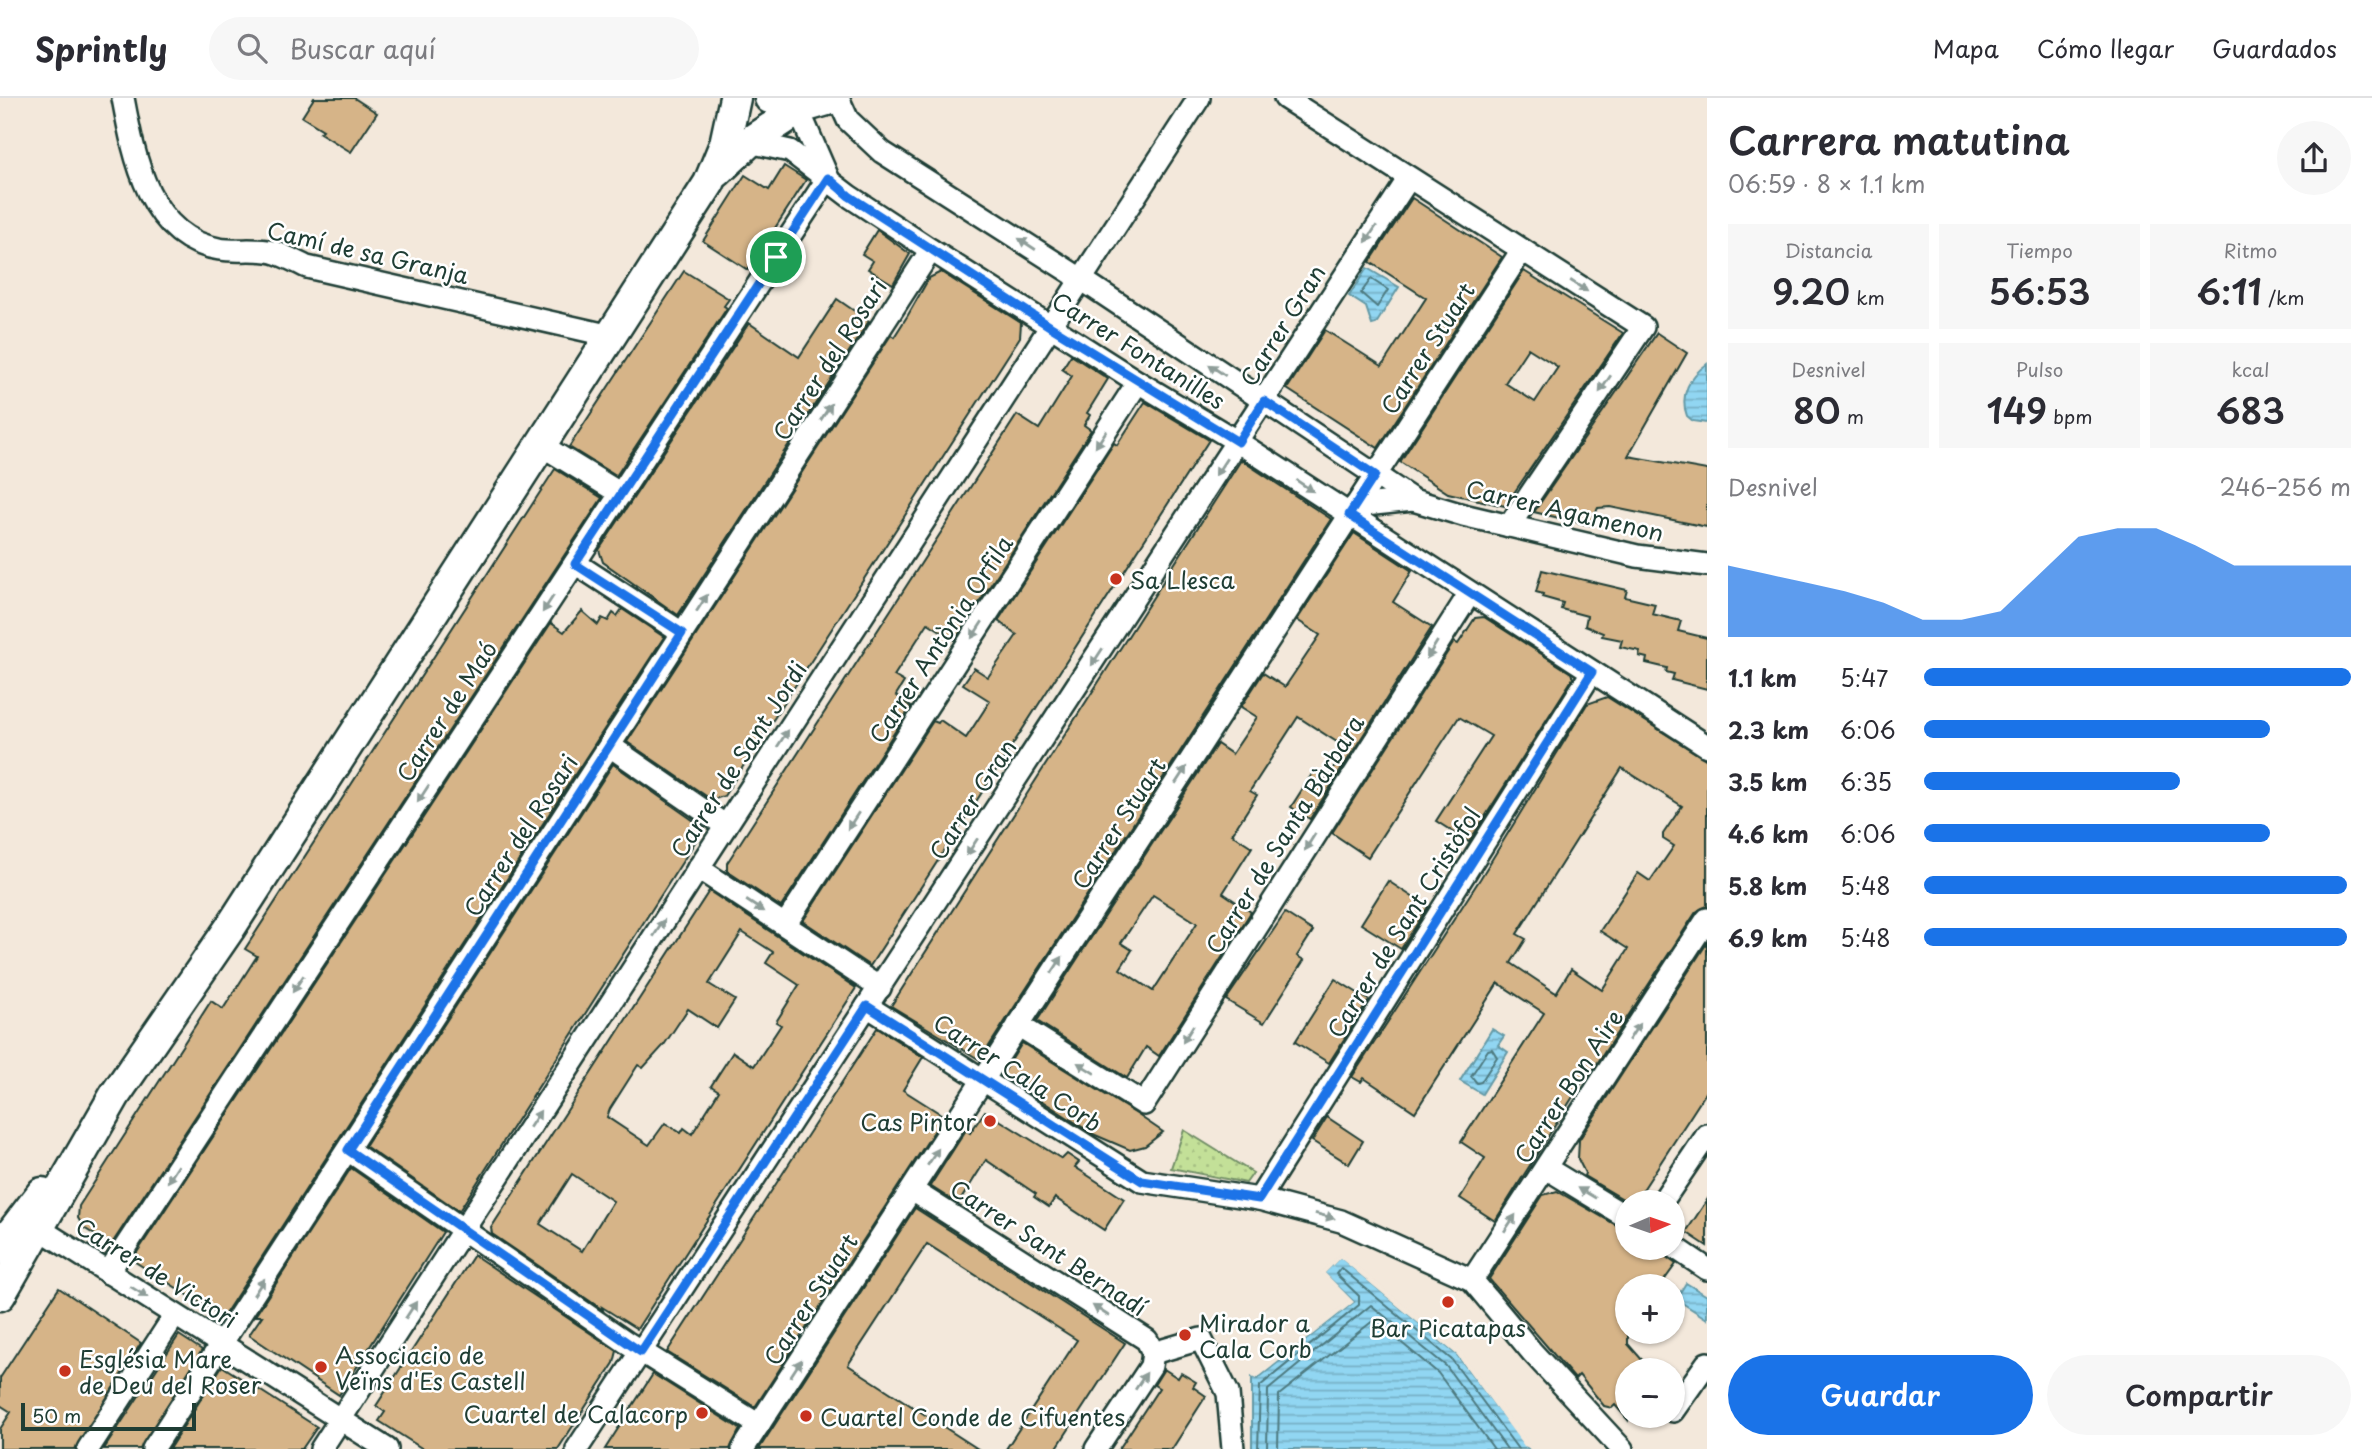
<!DOCTYPE html>
<html lang="es">
<meta charset="utf-8">
<style>
body{margin:0;font-family:"Playpen Sans",sans-serif;background:#f7f7f7;color:#2b2b33;height:100vh;display:flex;flex-direction:column;font-size:26px;white-space:nowrap}
*{box-sizing:border-box;margin:0}
p{font-size:23px;color:#7c7c81}
.icon{flex:none;width:38px;height:38px;fill:none;stroke:currentColor;stroke-width:2;stroke-linecap:round;stroke-linejoin:round}
.map{position:relative;flex:1;overflow:hidden}
.side{display:flex;flex-direction:column;background:#fff;width:665px}
.side>*{flex:none}
.needle{width:46px;rotate:88deg}
.tools{position:absolute;left:1615px;top:1092px;display:grid;gap:14px}
.tools a{display:grid;place-items:center;width:70px;height:70px;border-radius:50%;background:#fff;box-shadow:0 2px 5px #0004;font-size:35px}
.scale{position:absolute;left:21px;bottom:18px;width:175px;box-sizing:border-box;padding-left:7px;border:4px solid #1f3d34;border-top:0;font-size:19px;line-height:24px;white-space:nowrap;color:#1f3d34;-webkit-text-stroke:5px #fff;paint-order:stroke}
.pin{position:absolute;display:grid;place-items:center;width:60px;height:60px;color:#fff;margin:-30px;border:4px solid #fff;border-radius:50%;box-shadow:0 2px 7px #0007}
.round{display:grid;place-items:center;flex:none;width:74px;height:74px;border-radius:37px;background:#f7f7f7}
.summary{display:flex;align-items:center;justify-content:space-between;height:119px;padding:0 21px}
h1{font-size:38px;font-weight:600;line-height:52px}
.figures{display:grid;grid-template-columns:repeat(3,1fr);gap:10px;height:119px;padding:7px 21px}
.figures div{display:grid;align-content:center;border-radius:0px;background:#f7f7f7;text-align:center}
.figures b{font-size:35px;font-weight:600}
.figures small{font-size:19px;font-weight:400}
.figures p{font-size:19px}
.chart{height:196px;padding:14px 21px}
.chart p{display:flex;justify-content:space-between}
.chart svg{width:100%;height:126px;margin-top:7px;fill:#1a73e8;opacity:.7}
.primary-button{display:flex;gap:14px;margin-top:auto;padding:14px 21px}
.primary-button a{flex:1;height:80px;border-radius:42px;background:#1a73e8;color:#fff;font-size:28px;font-weight:600;line-height:80px;text-align:center}
.primary-button a+a{background:#f7f7f7;color:#2b2b33}
ul{padding:0 21px;list-style:none;font-size:23px}
li{display:grid;grid-template-columns:112px 84px 1fr;align-items:center;height:52px}
li i{height:18px;border-radius:9px;background:#1a73e8}
header{display:flex;align-items:center;gap:42px;box-sizing:border-box;height:98px;padding:0 35px;background:#fff;border-bottom:2px solid #e1e1e2}
header strong{font-size:33px}
nav{display:flex;gap:38px;margin-inline-start:auto;font-size:24px}
.search{width:490px;height:63px;background:#f7f7f7;display:flex;align-items:center;gap:18px;box-sizing:border-box;padding:0 24px;border-radius:38px;color:#7c7c81;font-size:26px}
main{display:flex;flex:1;min-height:0}
.map>svg:first-child{display:block}
.park{fill:url(#park-dots);stroke:#718e66;stroke-width:2}
.water{fill:url(#water-rules);stroke:#6399a6;stroke-width:2}
.pier{fill:#f3e8db}
.lines{fill:none;stroke-linecap:round;stroke-linejoin:round}
.shore{stroke:#4d7a80;stroke-width:2}
.building{fill:#d6b488;stroke:#1f3d34;stroke-width:2;fill-rule:evenodd}
.street-casing{stroke:#1f3d34;stroke-width:26}
.secondary-casing{stroke:#1f3d34;stroke-width:35}
.street{stroke:#fff;stroke-width:21}
.secondary{stroke:#fff;stroke-width:30}
.oneway{fill:#8f9e9a}
.route-casing{stroke:#fff;stroke-width:14}
.route{stroke:#1a73e8;stroke-width:9}
.poi-dot{fill:#c8321e;stroke:#fff;stroke-width:2.5}
.labels{text-anchor:middle;dominant-baseline:central;stroke-width:5;stroke-linejoin:round;paint-order:stroke}
.street-label{font-size:23px;fill:#1f3d34;stroke:#fff}
.poi-label{font-size:23px;fill:#1f3d34;stroke:#fff;text-anchor:start}
</style>
<header>
<strong>Sprintly</strong>
<div class="search"><svg class="icon" aria-label="search" viewBox="0 0 24 24"><circle cx="10" cy="10" r="6"/><path d="M15 15l6 6"/></svg>Buscar aquí</div>
<nav><a>Mapa</a><a>Cómo llegar</a><a>Guardados</a></nav>
</header>
<main>
<div class="map">
<svg width="1707" height="1351" viewBox="0 0 1707 1351">
<defs>
<pattern id="park-dots" width="8" height="8" patternUnits="userSpaceOnUse" patternTransform="scale(1.75)"><rect width="8" height="8" fill="#c3e098"/><path d="M2 2h.1M6 6h.1" fill="none" stroke="#a7c184" stroke-width="1.8" stroke-linecap="round"/></pattern>
<pattern id="water-rules" width="6" height="5" patternUnits="userSpaceOnUse" patternTransform="scale(1.75)"><rect width="6" height="5" fill="#91d6f2"/><path d="M0 2.5h6" fill="none" stroke="#76afc5"/></pattern>
</defs>
<rect width="100%" height="100%" fill="#f3e8db"/>
<filter id="ink" filterUnits="userSpaceOnUse"><feTurbulence type="fractalNoise" baseFrequency=".0143" numOctaves="2"/><feDisplacementMap in="SourceGraphic" scale="14" xChannelSelector="R" yChannelSelector="G"/><feConvolveMatrix kernelMatrix="1 2 1 2 8 2 1 2 1" color-interpolation-filters="sRGB"/></filter>
<g filter="url(#ink)">
<path class="park" d="M1184,1032L1253,1075L1246,1085L1171,1070Z"/>
<g class="water">
<path d="M1367,170L1399,189L1376,226L1372,227L1366,209L1349,198Z"/>
<path d="M1707,266V325L1693,323L1687,318C1679,297 1690,278 1707,266Z"/>
<path d="M1492,931L1504,938L1498,947L1508,954L1482,996L1460,983Z"/>
<path d="M1340,1159L1457,1257L1528,1351H1252V1279L1257,1281L1354,1204L1324,1175Z"/>
<path d="M1686,1185L1707,1198V1221L1676,1201Z"/>
</g>
<path class="pier" d="M1341,1156L1460,1254L1532,1351L1524,1348L1457,1257L1340,1160L1325,1175L1354,1204L1256,1281L1252,1279L1251,1276L1256,1277L1349,1203L1321,1175Z"/>
<g class="lines">
<g class="shore">
<path d="M1371,181L1388,192L1377,209L1361,195Z"/>
<path d="M1492,951L1497,959L1481,984L1477,985L1471,978L1488,952Z"/>
<path d="M1258,1351L1260,1288L1359,1207V1198L1336,1176L1341,1170L1452,1262L1518,1351"/>
<path d="M1267,1351L1268,1292L1371,1207L1446,1268L1507,1351"/>
<path d="M1278,1351L1279,1297L1374,1222L1438,1275L1494,1351"/>
</g>
</g>
<g class="building">
<path d="M314,0H354L377,15L351,54L320,35L323,32L302,19Z"/>
<path d="M784,68L806,82L748,172L703,143L745,77L769,92Z"/>
<path d="M1412,100L1502,159L1378,350L1287,291L1325,232L1382,268L1426,200L1370,164Z"/>
<path d="M877,132L910,156L893,186L868,171L873,163L862,156Z"/>
<path d="M684,173L729,201L724,208L727,210L616,378L569,349Z"/>
<path d="M1524,173L1623,235L1505,408L1448,395L1400,364ZM1528,250L1558,269L1535,304L1505,285Z"/>
<path d="M941,174L1021,225L1020,239L724,698L712,702L627,644L891,237L894,239L908,217L929,180Z"/>
<path d="M837,201L869,223L678,517L603,464L599,452L749,225L799,259Z"/>
<path d="M1657,235L1687,255L1628,358L1707,372V429L1610,409L1598,410L1589,427L1534,414Z"/>
<path d="M1071,257L1108,281L1087,315L1090,317L1084,327L1091,332L955,542L928,525L910,553L894,578L904,584L896,597L911,609L781,809L727,773V765L1017,317L1039,331L1072,278L1062,271Z"/>
<path d="M1145,304L1209,342L870,868L803,823L933,623L938,625L940,622L966,640L990,603L963,586L974,570L988,579L1017,537L998,523L1114,345L1117,347Z"/>
<path d="M1241,362L1331,421L980,962L891,908Z"/>
<path d="M555,371L602,400L111,1147L84,1130L78,1120L79,1108L211,903L223,911L257,858L245,851Z"/>
<path d="M1354,435L1412,473L1393,504L1432,529L1310,721L1291,709L1314,673L1326,681L1346,650L1298,619L1250,693L1257,697L1232,736L1252,749L1223,795L1251,814L1159,958L1146,949L1127,980L1037,923L1217,646L1232,656L1257,619L1241,609L1263,575L1285,589L1320,537L1297,522ZM1153,797L1197,825L1153,893L1120,871L1132,852L1121,845Z"/>
<path d="M1542,472L1627,492L1625,499L1655,506L1652,516L1681,523L1678,533L1707,540V591L1672,582L1674,576L1666,574L1667,570L1646,565L1647,560L1639,558L1640,553L1620,549L1622,542L1602,538L1603,535L1585,528L1587,518L1561,511L1563,505L1542,499L1543,496L1536,494Z"/>
<path d="M622,511L664,539L223,1219L132,1162L551,525L564,534L582,513L598,527L602,520L608,523L613,515L617,518Z"/>
<path d="M1484,519L1571,575L1573,580L1469,744L1436,723L1491,638L1459,619L1368,759L1332,735L1454,544L1458,546L1475,520Z"/>
<path d="M1607,599L1707,662V808L1696,814L1585,984L1586,978L1495,1123L1460,1100L1485,1060L1461,1044L1544,915L1498,885L1415,1014L1364,980L1361,984L1352,979L1480,781L1587,606ZM1622,670L1682,708L1663,736V741L1674,748L1650,783L1638,775L1600,833L1628,851L1602,892L1571,871L1556,895L1511,865L1526,841L1517,836Z"/>
<path d="M613,666L704,730L459,1113L365,1048Z"/>
<path d="M1388,783L1428,809L1401,851L1361,826Z"/>
<path d="M709,793L856,890L637,1231L602,1209L603,1212L492,1136L491,1130ZM742,834L773,854L766,865L799,887L776,924L781,927L754,968L733,954L711,988L719,993L692,1036L684,1030L681,1035L665,1025L649,1047L607,1019L610,1011L638,967L643,970L664,947L688,911L717,930L735,902L709,886ZM572,1076L613,1103L582,1153L540,1126Z"/>
<path d="M1285,815L1313,833L1297,858L1304,862L1264,925L1226,902Z"/>
<path d="M1707,845V993L1635,1104H1628L1584,1078L1585,1075L1578,1061L1579,1042Z"/>
<path d="M1335,881L1369,902L1329,965L1295,944Z"/>
<path d="M877,930L923,959L903,992L944,1018L755,1309L667,1254Z"/>
<path d="M1022,945L1138,1017L1163,1034L1145,1048L1130,1052L1093,1036L1002,977Z"/>
<path d="M985,1013L1062,1061L1067,1056L1079,1064L1075,1069L1124,1101L1104,1132L1055,1100L1049,1109L1034,1099L1036,1096L986,1062L958,1106L930,1088L966,1032L970,1035Z"/>
<path d="M1327,1019L1363,1043L1349,1066L1312,1043Z"/>
<path d="M351,1070L443,1134L339,1297L249,1237L262,1218H255Z"/>
<path d="M1557,1093L1628,1134V1150H1660L1665,1158L1676,1166L1660,1188H1628V1246L1651,1272H1628V1322L1615,1307L1612,1310L1604,1308L1579,1277L1575,1281L1489,1181L1543,1097Z"/>
<path d="M1707,1102V1148L1686,1134Z"/>
<path d="M915,1110L1125,1245L1056,1351H1006L1077,1242L927,1146L848,1267L978,1351H759Z"/>
<path d="M474,1157L617,1253L614,1265L558,1351H423L379,1323L385,1314L376,1308Z"/>
<path d="M59,1190L141,1245L75,1351H0V1331L11,1314L0,1307V1280Z"/>
<path d="M179,1237L202,1252L140,1351H104Z"/>
<path d="M222,1268L317,1329L302,1351H169Z"/>
<path d="M1164,1271L1178,1280L1181,1275L1196,1284L1193,1289L1206,1298L1172,1351H1119L1159,1290L1154,1287Z"/>
<path d="M653,1276L740,1331L730,1351H605Z"/>
</g>
<g class="lines">
<defs>
<g id="street">
<path d="M123,0C134,59 149,140 219,151C236,154 255,150 273,154C284,157 296,164 307,169L611,238"/>
<path d="M838,0L848,22L882,54L1081,181L1413,402L1463,417L1637,458L1707,467"/>
<path d="M1285,0L1643,229L1509,428"/>
<path d="M749,44L790,53L849,98L931,152L1138,284L1238,344L1707,648"/>
<path d="M541,347L621,396"/>
<path d="M1355,408L1413,402"/>
<path d="M575,465L682,535"/>
<path d="M610,648L726,728"/>
<path d="M698,770L880,890"/>
<path d="M785,827L1138,284"/>
<path d="M867,908L1142,1083L1259,1101L1341,1123L1472,1182L1532,1254L1622,1351"/>
<path d="M1018,927L1144,1006L1470,495"/>
<path d="M348,1052L626,1244L759,1327"/>
<path d="M1546,1070L1628,1120"/>
<path d="M912,1092L1147,1242L1153,1255"/>
<path d="M1259,1101L1592,574"/>
<path d="M1662,1104L1707,1037"/>
<path d="M40,1131L387,1351"/>
<path d="M1673,1148L1707,1171"/>
<path d="M108,1175L828,80L805,27L790,8"/>
<path d="M1472,1182L1707,821"/>
<path d="M1153,1255L1201,1241L1228,1295L1233,1351"/>
<path d="M1673,1313L1707,1265"/>
<path d="M88,1351L175,1217"/>
<path d="M153,1351L931,152"/>
<path d="M321,1351L1199,0"/>
<path d="M577,1351L1409,80"/>
<path d="M743,1351L1522,152"/>
<path d="M1096,1351L1151,1268L1153,1255"/>
</g>
<g id="secondary">
<path d="M770,0L803,9L834,0"/>
<path d="M717,74L749,44L803,9"/>
<path d="M0,1150L42,1095"/>
<path d="M0,1197L115,997L230,830L709,85L725,46L735,0"/>
</g>
</defs>
<use href="#street" class="street-casing"/>
<use href="#secondary" class="secondary-casing"/>
<use href="#street" class="street"/>
<use href="#secondary" class="secondary"/>
</g>
<defs><path id="oneway-solid" d="M-6-.8H1V-3.2L6.5 0L1 3.2V.8H-6Z" transform="scale(1.75)"/></defs>
<g class="oneway">
<use href="#oneway-solid" transform="translate(1371 136) rotate(123)"/>
<use href="#oneway-solid" transform="translate(1027 146) rotate(-147)"/>
<use href="#oneway-solid" transform="translate(1579 188) rotate(33)"/>
<use href="#oneway-solid" transform="translate(1217 272) rotate(-146)"/>
<use href="#oneway-solid" transform="translate(1605 286) rotate(124)"/>
<use href="#oneway-solid" transform="translate(826 314) rotate(-57)"/>
<use href="#oneway-solid" transform="translate(1101 341) rotate(123)"/>
<use href="#oneway-solid" transform="translate(1221 369) rotate(123)"/>
<use href="#oneway-solid" transform="translate(1305 388) rotate(34)"/>
<use href="#oneway-solid" transform="translate(702 505) rotate(-57)"/>
<use href="#oneway-solid" transform="translate(548 506) rotate(123)"/>
<use href="#oneway-solid" transform="translate(977 532) rotate(123)"/>
<use href="#oneway-solid" transform="translate(1432 552) rotate(122)"/>
<use href="#oneway-solid" transform="translate(1097 559) rotate(123)"/>
<use href="#oneway-solid" transform="translate(783 640) rotate(-57)"/>
<use href="#oneway-solid" transform="translate(1181 677) rotate(-57)"/>
<use href="#oneway-solid" transform="translate(423 696) rotate(123)"/>
<use href="#oneway-solid" transform="translate(853 723) rotate(123)"/>
<use href="#oneway-solid" transform="translate(1310 744) rotate(122)"/>
<use href="#oneway-solid" transform="translate(972 749) rotate(123)"/>
<use href="#oneway-solid" transform="translate(755 808) rotate(33)"/>
<use href="#oneway-solid" transform="translate(659 830) rotate(-57)"/>
<use href="#oneway-solid" transform="translate(1057 867) rotate(-57)"/>
<use href="#oneway-solid" transform="translate(298 886) rotate(123)"/>
<use href="#oneway-solid" transform="translate(1634 934) rotate(-57)"/>
<use href="#oneway-solid" transform="translate(1188 936) rotate(122)"/>
<use href="#oneway-solid" transform="translate(1086 970) rotate(-148)"/>
<use href="#oneway-solid" transform="translate(535 1021) rotate(-57)"/>
<use href="#oneway-solid" transform="translate(933 1059) rotate(-57)"/>
<use href="#oneway-solid" transform="translate(173 1076) rotate(123)"/>
<use href="#oneway-solid" transform="translate(1587 1095) rotate(-149)"/>
<use href="#oneway-solid" transform="translate(1325 1118) rotate(15)"/>
<use href="#oneway-solid" transform="translate(1510 1125) rotate(-56)"/>
<use href="#oneway-solid" transform="translate(259 1189) rotate(-57)"/>
<use href="#oneway-solid" transform="translate(139 1194) rotate(32)"/>
<use href="#oneway-solid" transform="translate(411 1212) rotate(-57)"/>
<use href="#oneway-solid" transform="translate(1101 1213) rotate(-147)"/>
<use href="#oneway-solid" transform="translate(796 1270) rotate(-57)"/>
<use href="#oneway-solid" transform="translate(1141 1283) rotate(-56)"/>
</g>
</g>
<g class="lines" filter="url(#ink)">
<defs>
<path id="route" d="M828,80L849,98L1051,229L1238,344L1264,303L1375,377L1349,417L1592,574L1259,1101L1142,1083L867,908L641,1254L348,1052L682,535L575,466Z"/>
</defs>
<use href="#route" class="route-casing"/>
<use href="#route" class="route"/>
</g>
<g class="poi-dot">
<circle cx="1116" cy="481" r="7"/>
<circle cx="990" cy="1023" r="7"/>
<circle cx="1448" cy="1204" r="7"/>
<circle cx="1185" cy="1237" r="7"/>
<circle cx="321" cy="1269" r="7"/>
<circle cx="65" cy="1273" r="7"/>
<circle cx="702" cy="1315" r="7"/>
<circle cx="806" cy="1318" r="7"/>
</g>
<g class="labels">
<g class="street-label">
<text transform="translate(368 154) rotate(13)">Camí de sa Granja</text>
<text transform="translate(1282 227) rotate(-58)">Carrer Gran</text>
<text transform="translate(1427 250) rotate(-57)">Carrer Stuart</text>
<text transform="translate(1139 252) rotate(32)">Carrer Fontanilles</text>
<text transform="translate(829 261) rotate(-57)">Carrer del Rosari</text>
<text transform="translate(1565 412) rotate(13)">Carrer Agamenon</text>
<text transform="translate(940 541) rotate(-57)">Carrer Antònia Orfila</text>
<text transform="translate(446 613) rotate(-57)">Carrer de Maó</text>
<text transform="translate(738 661) rotate(-57)">Carrer de Sant Jordi</text>
<text transform="translate(972 701) rotate(-57)">Carrer Gran</text>
<text transform="translate(1118 725) rotate(-57)">Carrer Stuart</text>
<text transform="translate(1284 736) rotate(-58)">Carrer de Santa Bàrbara</text>
<text transform="translate(520 737) rotate(-57)">Carrer del Rosari</text>
<text transform="translate(1403 824) rotate(-58)">Carrer de Sant Cristòfol</text>
<text transform="translate(1018 974) rotate(33)">Carrer Cala Corb</text>
<text transform="translate(1568 988) rotate(-57)">Carrer Bon Aire</text>
<text transform="translate(1049 1149) rotate(33)">Carrer Sant Bernadí</text>
<text transform="translate(157 1174) rotate(32)">Carrer de Victori</text>
<text transform="translate(810 1201) rotate(-57)">Carrer Stuart</text>
</g>
<g class="poi-label">
<text x="1130" y="481">Sa Llesca</text>
<text x="976" y="1023" text-anchor="end">Cas Pintor</text>
<text x="1199" y="1224">Mirador a<tspan x="1199" dy="26">Cala Corb</tspan></text>
<text x="1448" y="1229" text-anchor="middle">Bar Picatapas</text>
<text x="335" y="1256">Associacio de<tspan x="335" dy="26">Veïns d'Es Castell</tspan></text>
<text x="79" y="1260">Església Mare<tspan x="79" dy="26">de Deu del Roser</tspan></text>
<text x="688" y="1315" text-anchor="end">Cuartel de Calacorp</text>
<text x="820" y="1318">Cuartel Conde de Cifuentes</text>
</g>
</g>
</svg>
<div class="tools">
<a><svg class="needle" viewBox="-14 -14 28 28"><path d="M0-13l5 13h-10z" fill="#e53935"/><path d="M0 13l5-13h-10z" fill="#7c7c81"/></svg></a>
<a>+</a>
<a>−</a>
</div>
<div class="scale">50 m</div>
<div class="pin" style="left:776px;top:159px;background:#1e9e55"><svg class="icon" aria-label="arrive" viewBox="0 0 24 24"><path d="M6 21V4h12l-3 4 3 4H6"/></svg></div>
</div>
<section class="side">
<div class="summary"><div><h1>Carrera matutina</h1><p>06:59 · 8 × 1.1 km</p></div><a class="round"><svg class="icon" aria-label="share" viewBox="0 0 24 24"><path d="M12 15V3M7 8l5-5 5 5M5 13v7h14v-7"/></svg></a></div>
<div class="figures">
<div><p>Distancia</p><b>9.20<small> km</small></b></div>
<div><p>Tiempo</p><b>56:53</b></div>
<div><p>Ritmo</p><b>6:11<small> /km</small></b></div>
</div>
<div class="figures">
<div><p>Desnivel</p><b>80<small> m</small></b></div>
<div><p>Pulso</p><b>149<small> bpm</small></b></div>
<div><p>kcal</p><b>683</b></div>
</div>
<div class="chart"><p><span>Desnivel</span>246–256 m</p>
<svg viewBox="0 0 160 44" preserveAspectRatio="none"><path d="M0 44V19L10 22L20 25L30 28L40 32L50 38L60 38L70 35L80 22L90 9L100 6L110 6L120 12L130 19L140 19L150 19L160 19V44z"/></svg>
</div>
<ul>
<li><b>1.1 km</b>5:47<i style="width:100%"></i></li>
<li><b>2.3 km</b>6:06<i style="width:81%"></i></li>
<li><b>3.5 km</b>6:35<i style="width:60%"></i></li>
<li><b>4.6 km</b>6:06<i style="width:81%"></i></li>
<li><b>5.8 km</b>5:48<i style="width:99%"></i></li>
<li><b>6.9 km</b>5:48<i style="width:99%"></i></li>
</ul>
<div class="primary-button"><a>Guardar</a><a>Compartir</a></div>
</section>
</main>
